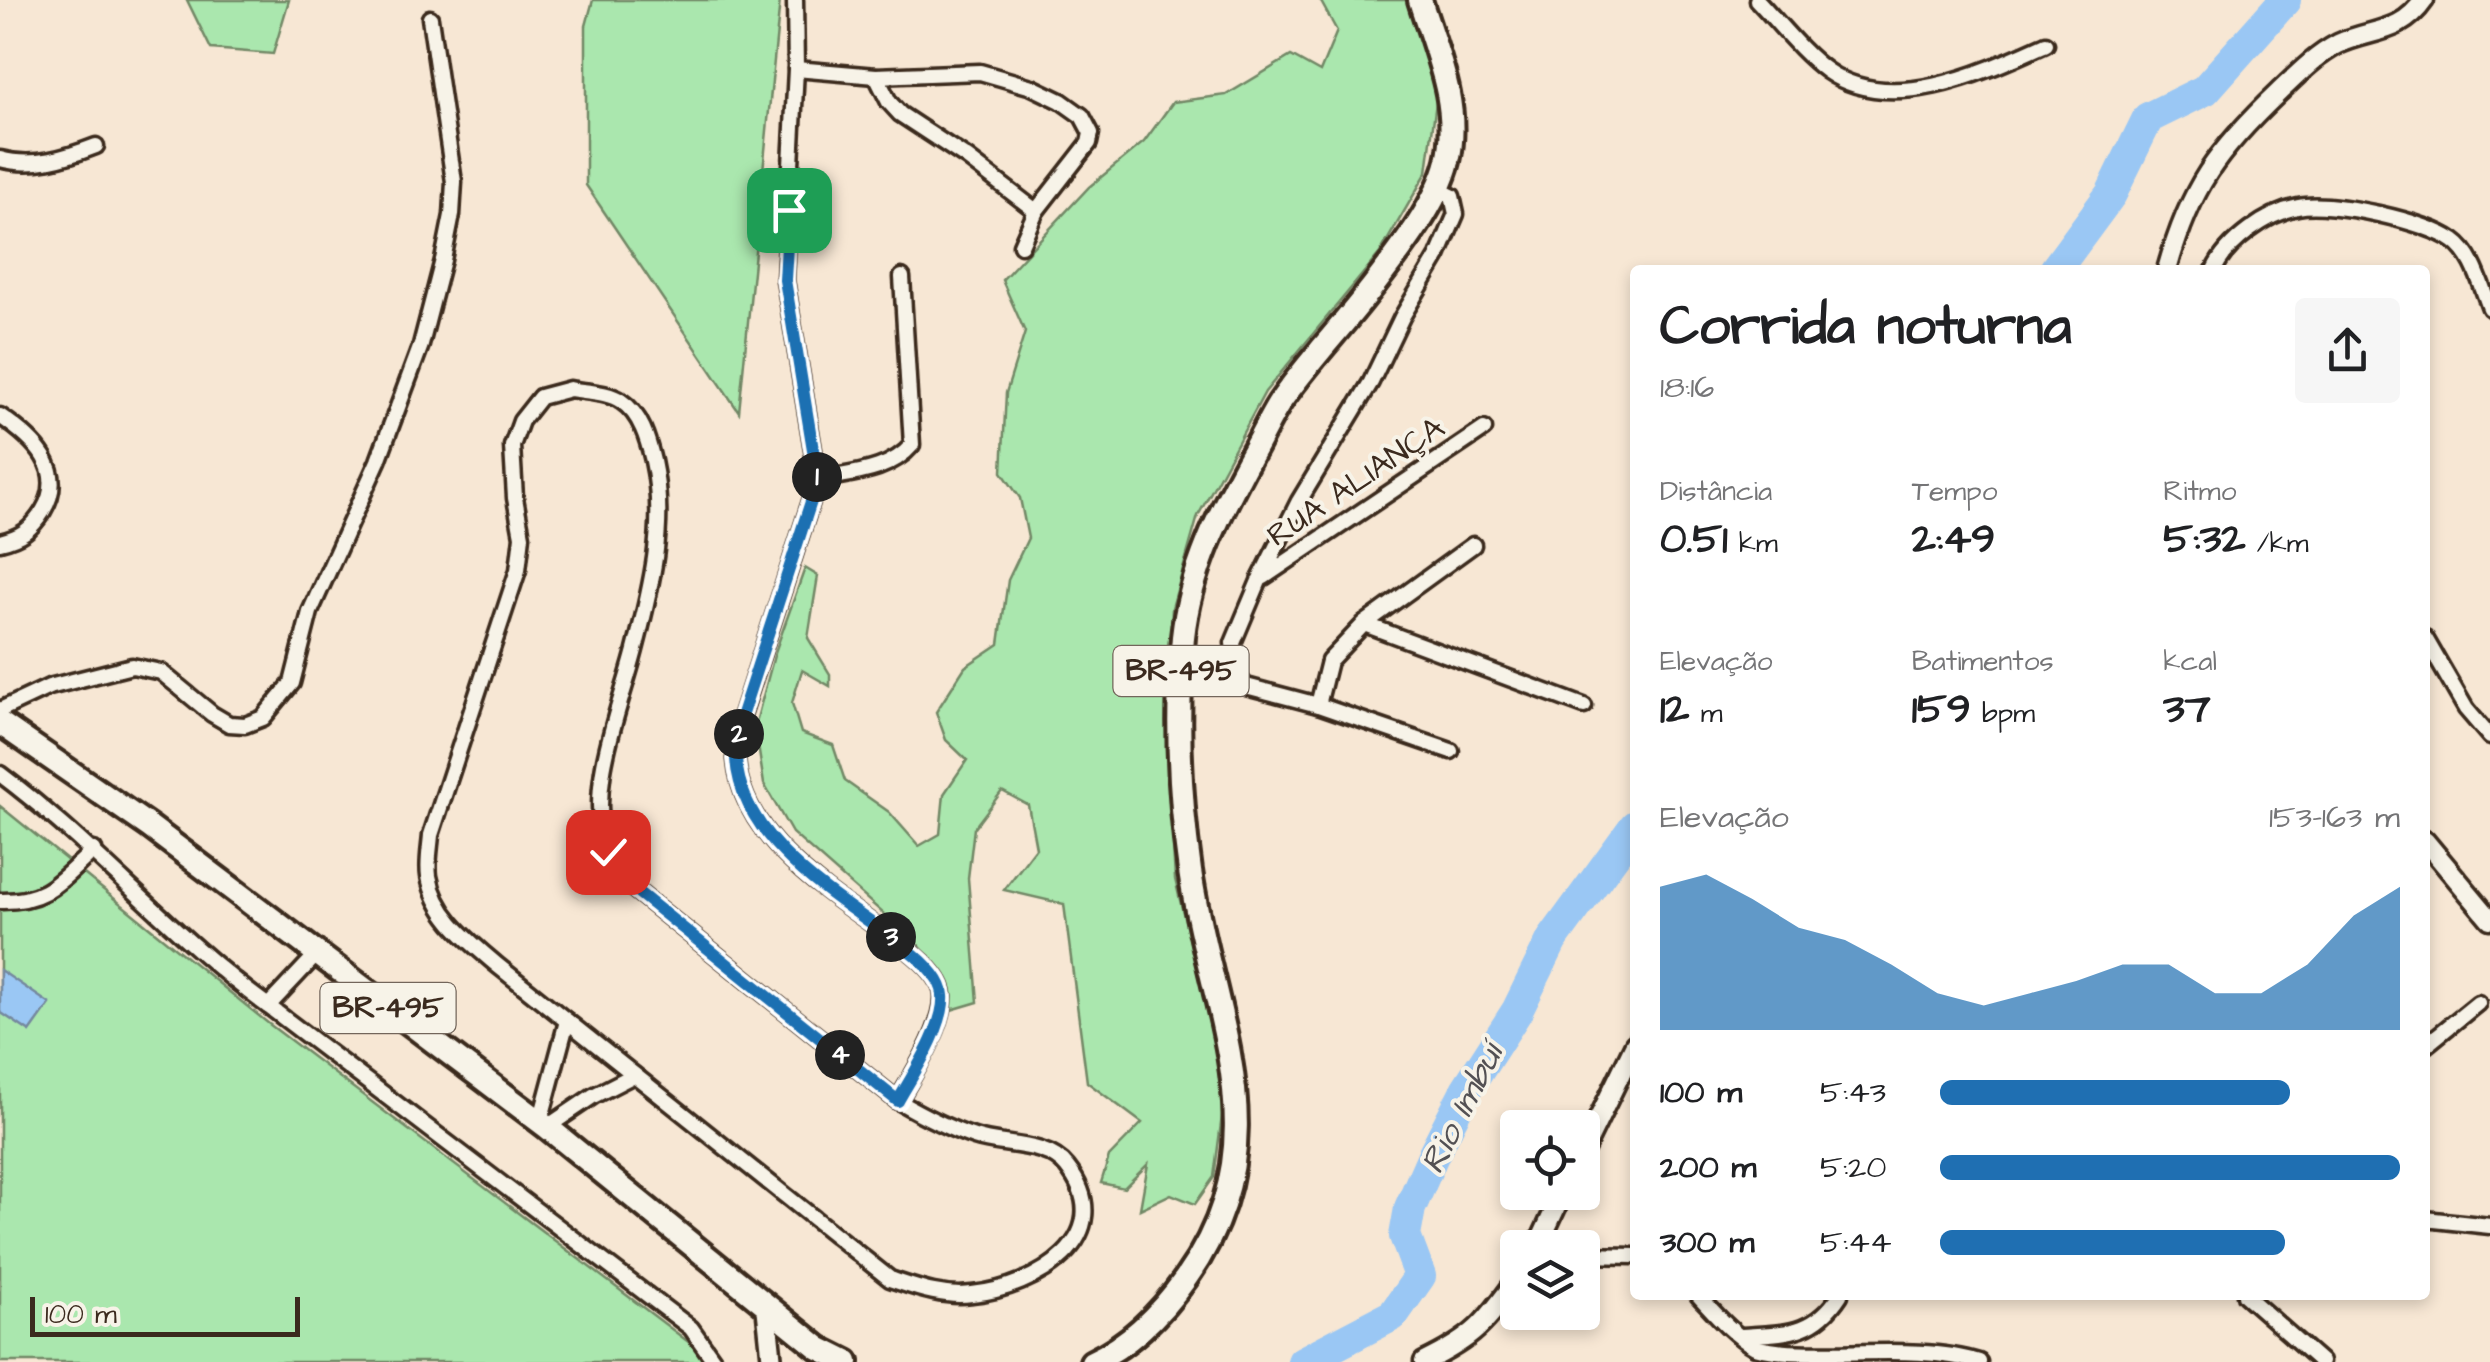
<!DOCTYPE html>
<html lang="pt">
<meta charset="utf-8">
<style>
body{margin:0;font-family:"Architects Daughter",sans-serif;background:#f6f6f6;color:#202124;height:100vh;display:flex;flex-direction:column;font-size:38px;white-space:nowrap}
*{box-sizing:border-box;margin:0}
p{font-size:32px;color:#757577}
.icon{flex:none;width:55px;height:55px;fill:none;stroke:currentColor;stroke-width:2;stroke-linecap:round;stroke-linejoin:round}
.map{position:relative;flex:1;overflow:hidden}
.drawer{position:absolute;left:1630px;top:265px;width:800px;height:1035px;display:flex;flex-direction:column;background:#fff;border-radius:10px;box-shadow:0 5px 15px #0003}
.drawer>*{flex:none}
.buttons{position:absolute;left:1500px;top:1110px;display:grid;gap:20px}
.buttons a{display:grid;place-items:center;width:100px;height:100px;border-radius:10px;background:#fff;box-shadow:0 5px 15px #0003;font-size:50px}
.scale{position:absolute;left:30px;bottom:25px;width:270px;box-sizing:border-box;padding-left:10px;border:5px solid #3b2a1e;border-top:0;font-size:28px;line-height:35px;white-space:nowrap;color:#3b2a1e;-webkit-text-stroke:8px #f7f3e8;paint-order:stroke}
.pin{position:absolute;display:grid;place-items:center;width:85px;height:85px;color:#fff;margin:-42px;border-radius:20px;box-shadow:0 5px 15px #0006}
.km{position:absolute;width:50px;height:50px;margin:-25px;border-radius:50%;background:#222;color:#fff;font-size:28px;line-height:50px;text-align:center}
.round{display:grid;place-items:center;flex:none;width:105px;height:105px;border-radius:10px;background:#f6f6f6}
.headline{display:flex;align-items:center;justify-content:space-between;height:170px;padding:0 30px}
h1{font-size:55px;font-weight:700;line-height:75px}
.metrics{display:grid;grid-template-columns:repeat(3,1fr);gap:15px;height:170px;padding:10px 30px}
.metrics div{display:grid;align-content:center}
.metrics b{font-size:42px;font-weight:700}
.metrics small{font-size:28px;font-weight:400}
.metrics p{font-size:28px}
.chart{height:280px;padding:20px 30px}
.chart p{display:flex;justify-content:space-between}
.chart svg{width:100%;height:180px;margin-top:10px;fill:#1f6fb2;opacity:.7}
ul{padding:0 30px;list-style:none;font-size:32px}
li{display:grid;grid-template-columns:160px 120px 1fr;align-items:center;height:75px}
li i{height:25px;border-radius:12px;background:#1f6fb2}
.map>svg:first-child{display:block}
.green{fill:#aae7ae;stroke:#728866;stroke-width:2.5}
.water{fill:#9ac7f4;stroke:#74889e;stroke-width:2.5}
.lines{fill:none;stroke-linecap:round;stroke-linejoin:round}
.river{stroke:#9ac7f4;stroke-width:32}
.minor-casing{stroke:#3b2a1e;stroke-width:21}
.tertiary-casing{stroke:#3b2a1e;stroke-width:25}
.primary-casing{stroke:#3b2a1e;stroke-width:30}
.minor{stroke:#f7f3e8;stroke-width:14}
.tertiary{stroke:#f7f3e8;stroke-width:18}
.primary{stroke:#f7f3e8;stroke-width:22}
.route-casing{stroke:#fff;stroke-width:20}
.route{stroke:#1f6fb2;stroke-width:12}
.labels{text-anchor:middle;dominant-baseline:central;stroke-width:8;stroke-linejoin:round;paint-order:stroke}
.shield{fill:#f7f3e8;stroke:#73665b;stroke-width:2.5}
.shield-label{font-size:30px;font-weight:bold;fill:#3b2a1e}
.street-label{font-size:32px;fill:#3b2a1e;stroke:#f7f3e8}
.water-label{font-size:35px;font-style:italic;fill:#535154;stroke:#f7f3e8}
</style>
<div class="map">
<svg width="2490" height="1362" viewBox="0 0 2490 1362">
<rect width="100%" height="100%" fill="#f7e7d4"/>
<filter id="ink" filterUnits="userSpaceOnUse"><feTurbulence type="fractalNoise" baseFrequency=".01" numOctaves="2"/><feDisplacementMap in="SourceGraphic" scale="20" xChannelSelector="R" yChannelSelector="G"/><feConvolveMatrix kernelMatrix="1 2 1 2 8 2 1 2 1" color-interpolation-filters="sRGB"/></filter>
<g filter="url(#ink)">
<g class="green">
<path d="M187,0H289L273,54L211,49Z"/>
<path d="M593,0H780L739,412L586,185V26Z"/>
<path d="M1320,0H1410L1437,94L1427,172L1380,253L1265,392L1198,516L1172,608L1167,748L1175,879L1219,1063L1222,1116L1214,1177L1195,1204L1171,1194L1140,1209L1148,1164L1124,1188L1101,1183L1109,1157L1142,1123L1087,1082L1064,904L1004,890L1036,848L1028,805L1002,791L974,828L968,878L978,1002L951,1010L950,987L918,944L792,833L764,784L755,726L775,652L805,568L818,576L808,638L830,674V686L802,670L792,703L801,733L833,745L845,781L889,812L919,846L940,834L944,794L967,760L946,740L936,712L965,667L999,644L1008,580L1028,538L1020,498L1002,472L1006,393L1025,332L1002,280L1089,187L1144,142L1173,102L1226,95L1291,56L1320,72L1337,31Z"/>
<path d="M0,806L269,1024L703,1353L706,1362H0Z"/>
</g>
<path class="water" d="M0,970L50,1004L30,1032L0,1012Z"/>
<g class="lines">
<g class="river">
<path d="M2055,270L2111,194L2148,118L2205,90L2285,0"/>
<path d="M1303,1362L1393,1315L1420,1276L1405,1236L1410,1208L1434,1153L1466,1090L1517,1011L1552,940L1635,826"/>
</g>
<defs>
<g id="minor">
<path d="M795,0L796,69L785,280L818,480L740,721C739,733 736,747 736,759C742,846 844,901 906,948C919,958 942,977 943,995C945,1025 912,1076 898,1101"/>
<path d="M1757,0C1779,23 1801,52 1827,71C1891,116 1984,72 2046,44"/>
<path d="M796,69L876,76L980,72L1032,87L1061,101L1082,116L1091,133L1089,143L1036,211L1021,245"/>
<path d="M876,76L889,102L900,114L967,158L1036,211"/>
<path d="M0,159C33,168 65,158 96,146"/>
<path d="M1437,189L1452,196L1456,214L1438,256L1402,317L1371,382L1299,501L1259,581L1233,643L1237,676L1246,686L1318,705L1329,661L1364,624L1473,545"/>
<path d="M2214,270C2227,242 2267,213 2298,207C2331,200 2426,221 2454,241C2474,255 2481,286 2490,308"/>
<path d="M570,389C585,392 609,392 621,401C641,414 648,440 653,461C667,524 651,588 635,650C620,709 584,792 608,852C613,866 625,878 634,889L898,1101C922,1115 947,1128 974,1137C1002,1147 1047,1141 1067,1167C1122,1237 1035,1288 972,1294C944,1298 917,1288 890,1279L497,965C469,941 435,915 429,876C427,863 430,848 431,835L518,570L522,536L515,498L512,446L521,421L540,397Z"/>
<path d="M0,416C34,439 68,470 43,511C31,530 21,537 0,542"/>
<path d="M818,480C851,473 889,472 912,445L902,277"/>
<path d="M1264,577L1484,429"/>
<path d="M1364,624L1584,706"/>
<path d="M2425,638L2466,709L2490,737"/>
<path d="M1318,705L1451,751"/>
<path d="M0,710L49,687L132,666L161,672L212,714L229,724L245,725L263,718L292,683L310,612L378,461L421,345L443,260L452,215L454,182L430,18"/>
<path d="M0,774C95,845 172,936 268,1006L317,954"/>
<path d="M0,901C48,902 60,880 94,850"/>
<path d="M268,1006L691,1328L715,1362"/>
<path d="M2425,1046L2478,1003"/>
<path d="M540,1122L567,1021"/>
<path d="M547,1127L593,1096L634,1075"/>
<path d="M2425,1219L2490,1226"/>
<path d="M1582,1255L1635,1256"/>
<path d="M1698,1295C1714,1312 1734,1336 1755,1347C1809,1362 1914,1341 1979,1362"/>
<path d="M2245,1295L2321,1362"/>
<path d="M1742,1336C1786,1333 1814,1335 1840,1295"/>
</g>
<g id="tertiary">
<path d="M2167,270C2190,187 2217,151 2279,92C2297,75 2315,56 2338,44C2372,28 2400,35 2424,0"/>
<path d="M2425,841L2490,919"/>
<path d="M1582,1153L1635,1044"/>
<path d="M1537,1248L1563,1192"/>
<path d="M766,1305L772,1362"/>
<path d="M1424,1362C1474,1338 1486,1323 1518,1278"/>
</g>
<g id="primary">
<path d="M0,723L150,827L547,1127L819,1348L847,1362"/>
<path d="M1092,1362C1131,1344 1162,1312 1186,1278C1284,1139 1211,1017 1190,871C1179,793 1176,715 1183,637C1190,571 1220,512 1251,455C1261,438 1269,419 1280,402C1307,363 1341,328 1370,290C1397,255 1437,205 1448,161C1461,106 1436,52 1420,0"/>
</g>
</defs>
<use href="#minor" class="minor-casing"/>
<use href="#tertiary" class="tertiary-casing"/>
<use href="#primary" class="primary-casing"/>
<use href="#minor" class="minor"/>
<use href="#tertiary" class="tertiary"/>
<use href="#primary" class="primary"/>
</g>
</g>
<g class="lines" filter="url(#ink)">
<defs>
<path id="route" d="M608,852L634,889L898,1101C912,1076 946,1025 943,995C942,977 919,958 906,948C844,901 742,846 736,759C736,747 739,733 740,720L818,480L785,280L789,210"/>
</defs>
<use href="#route" class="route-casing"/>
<use href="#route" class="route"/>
</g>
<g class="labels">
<g class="shield">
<rect x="1113.5" y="646" width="135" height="50" rx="8"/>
<rect x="320.5" y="983" width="135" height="50" rx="8"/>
</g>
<g class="shield-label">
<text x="1181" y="671">BR-495</text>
<text x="388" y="1008">BR-495</text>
</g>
<g class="street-label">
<text transform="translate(1356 482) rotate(-34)">RUA ALIANÇA</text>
</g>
<g class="water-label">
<text transform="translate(1462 1109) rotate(-63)">Rio Imbuí</text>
</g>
</g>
</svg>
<div class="buttons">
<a><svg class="icon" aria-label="locate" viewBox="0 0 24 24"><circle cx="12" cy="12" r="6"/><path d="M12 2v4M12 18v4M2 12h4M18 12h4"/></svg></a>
<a><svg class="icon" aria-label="layers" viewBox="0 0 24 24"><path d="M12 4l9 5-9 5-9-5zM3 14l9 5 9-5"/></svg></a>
</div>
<div class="scale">100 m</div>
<div class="pin" style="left:789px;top:210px;background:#1e9e55"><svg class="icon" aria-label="arrive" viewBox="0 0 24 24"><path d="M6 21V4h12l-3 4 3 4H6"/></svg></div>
<div class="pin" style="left:608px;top:852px;background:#d93025"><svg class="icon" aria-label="check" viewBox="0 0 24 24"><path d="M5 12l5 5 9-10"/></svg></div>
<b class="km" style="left:817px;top:477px">1</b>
<b class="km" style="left:739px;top:734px">2</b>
<b class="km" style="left:891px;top:937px">3</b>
<b class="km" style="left:840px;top:1055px">4</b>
<section class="drawer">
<div class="headline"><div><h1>Corrida noturna</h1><p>18:16</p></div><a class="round"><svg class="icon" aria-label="share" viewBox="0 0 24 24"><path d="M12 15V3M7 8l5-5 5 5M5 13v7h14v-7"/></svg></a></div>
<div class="metrics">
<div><p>Distância</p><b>0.51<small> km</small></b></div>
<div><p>Tempo</p><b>2:49</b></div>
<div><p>Ritmo</p><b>5:32<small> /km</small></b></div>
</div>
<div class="metrics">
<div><p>Elevação</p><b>12<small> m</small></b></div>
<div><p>Batimentos</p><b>159<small> bpm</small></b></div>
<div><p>kcal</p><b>37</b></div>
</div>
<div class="chart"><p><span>Elevação</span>153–163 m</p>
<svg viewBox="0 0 160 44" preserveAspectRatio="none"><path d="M0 44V9L10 6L20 12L30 19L40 22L50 28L60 35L70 38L80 35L90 32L100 28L110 28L120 35L130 35L140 28L150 16L160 9V44z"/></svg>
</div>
<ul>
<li><b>100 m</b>5:43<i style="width:76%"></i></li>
<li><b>200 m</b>5:20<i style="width:100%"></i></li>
<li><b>300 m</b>5:44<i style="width:75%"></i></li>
</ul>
</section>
</div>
